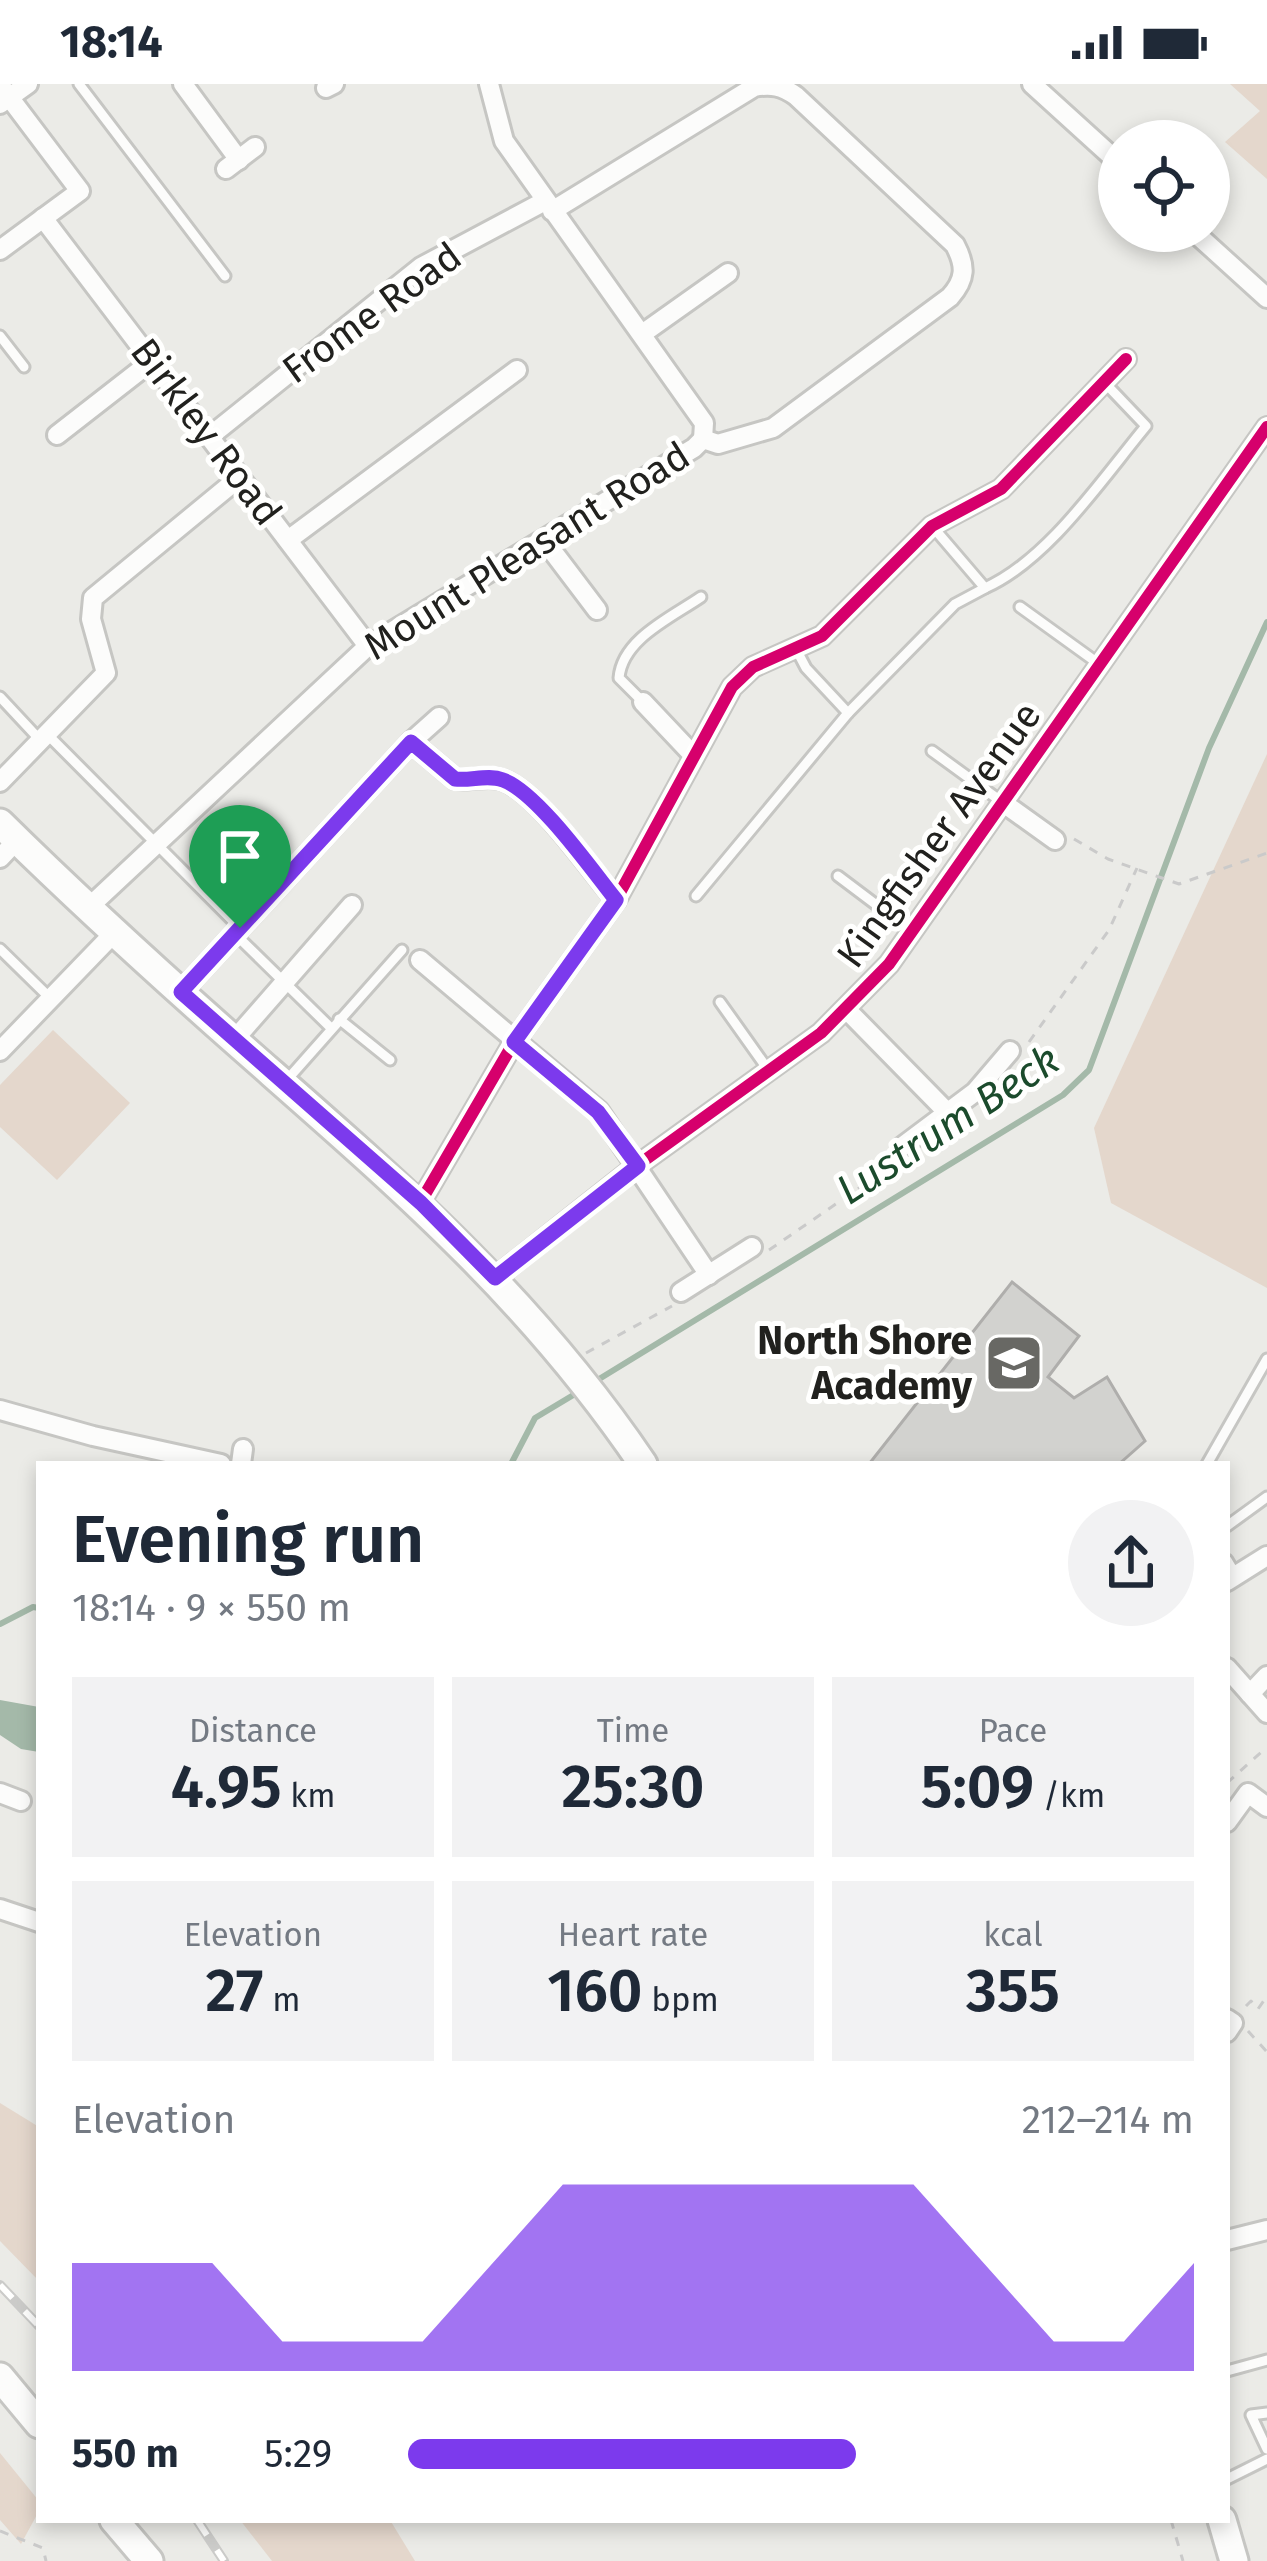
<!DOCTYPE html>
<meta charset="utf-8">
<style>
body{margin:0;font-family:"Fira Sans",sans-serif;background:#f2f2f3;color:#1f2937;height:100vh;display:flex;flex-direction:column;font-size:45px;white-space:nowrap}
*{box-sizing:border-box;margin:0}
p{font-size:39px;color:#747a83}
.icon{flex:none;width:66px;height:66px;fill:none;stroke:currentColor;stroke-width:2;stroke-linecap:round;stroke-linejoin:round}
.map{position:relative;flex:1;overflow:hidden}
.details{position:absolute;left:36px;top:1377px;width:1194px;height:1062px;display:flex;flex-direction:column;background:#fff;border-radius:0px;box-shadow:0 6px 18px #0003}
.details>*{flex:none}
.tools{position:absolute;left:1098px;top:36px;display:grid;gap:24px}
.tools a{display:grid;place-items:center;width:132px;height:132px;border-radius:50%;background:#fff;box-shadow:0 6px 18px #0003;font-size:60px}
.pin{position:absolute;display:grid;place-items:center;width:102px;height:102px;color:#fff;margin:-123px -51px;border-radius:50% 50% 50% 0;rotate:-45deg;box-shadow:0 0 12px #0007}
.pin .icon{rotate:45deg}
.round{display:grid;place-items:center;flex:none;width:126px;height:126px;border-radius:63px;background:#f2f2f3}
.head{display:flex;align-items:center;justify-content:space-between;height:204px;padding:0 36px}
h1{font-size:66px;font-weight:600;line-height:90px}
.metrics{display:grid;grid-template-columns:repeat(3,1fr);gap:18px;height:204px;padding:12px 36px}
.metrics div{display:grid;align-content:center;border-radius:0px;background:#f2f2f3;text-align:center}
.metrics b{font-size:60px;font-weight:600}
.metrics small{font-size:33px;font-weight:400}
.metrics p{font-size:33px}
.chart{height:336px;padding:24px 36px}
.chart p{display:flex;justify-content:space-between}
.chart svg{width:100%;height:216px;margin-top:12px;fill:#7c3aed;opacity:.7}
ul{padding:0 36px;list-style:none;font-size:39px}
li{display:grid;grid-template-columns:192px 144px 1fr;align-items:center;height:90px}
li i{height:30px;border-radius:15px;background:#7c3aed}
.status{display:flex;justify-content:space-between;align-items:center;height:84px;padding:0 60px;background:#fff;direction:ltr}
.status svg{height:33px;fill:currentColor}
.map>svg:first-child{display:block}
.green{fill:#e4d7cc}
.water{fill:#a4b9a9}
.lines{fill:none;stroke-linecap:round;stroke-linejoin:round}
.stream{stroke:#a4b9a9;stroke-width:6}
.building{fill:#d2d2cf;stroke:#afaeac;stroke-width:3}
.service-casing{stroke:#c6c6c3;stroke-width:15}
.minor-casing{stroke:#c6c6c3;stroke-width:24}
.primary-casing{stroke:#c6c6c3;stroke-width:33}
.path{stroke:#cacaca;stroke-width:3;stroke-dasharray:9 9;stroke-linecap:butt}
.service{stroke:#fcfcfb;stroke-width:9}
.minor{stroke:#fcfcfb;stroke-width:18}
.primary{stroke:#fcfcfb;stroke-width:27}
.rail-casing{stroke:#cbcbc9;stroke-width:10}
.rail{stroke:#fffffe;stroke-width:6;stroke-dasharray:18;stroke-linecap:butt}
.cycleway-casing{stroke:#fffffe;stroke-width:20}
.cycleway{stroke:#d6006c;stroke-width:12}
.route-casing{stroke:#fff;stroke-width:24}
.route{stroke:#7c3aed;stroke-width:15}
.labels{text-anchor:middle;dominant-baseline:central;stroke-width:10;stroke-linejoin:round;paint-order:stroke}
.street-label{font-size:39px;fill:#21211e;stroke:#fffffe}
.poi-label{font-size:39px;font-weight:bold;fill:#21211e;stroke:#fffffe;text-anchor:end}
.water-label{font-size:42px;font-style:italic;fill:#1b4b2c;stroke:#fffffe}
</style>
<div class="status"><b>18:14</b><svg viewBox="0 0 49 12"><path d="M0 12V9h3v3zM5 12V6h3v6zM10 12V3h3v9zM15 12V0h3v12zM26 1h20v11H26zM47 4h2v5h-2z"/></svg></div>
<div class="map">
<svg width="1267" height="2477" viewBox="0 0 1267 2477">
<rect width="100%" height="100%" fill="#ebebe7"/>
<g class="green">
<path d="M1230,0H1267V95L1225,58L1260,27Z"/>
<path d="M1267,670V1204L1111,1119L1094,1044Z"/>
<path d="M53,946L130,1019L57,1096L0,1043V1001Z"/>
<path d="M0,2019L39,2043V2197L0,2157Z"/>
<path d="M0,2369L39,2417V2427L21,2460L0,2436Z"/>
<path d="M240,2436H390L415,2477H272Z"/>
</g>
<path class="water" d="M0,1616L39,1623V1668L21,1665L0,1651Z"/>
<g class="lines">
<g class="stream">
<path d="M591,1300L1063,1011L1089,986L1209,664L1267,538"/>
<path d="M511,1380L535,1334L580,1307"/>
<path d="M0,1540L33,1523L39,1524"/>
</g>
</g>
<path class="building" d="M1012,1198L1079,1252L1048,1293L1074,1314L1107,1293L1145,1357L1119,1380H869Z"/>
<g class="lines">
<defs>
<g id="service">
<path d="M79,0L225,192"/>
<path d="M0,252L24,283"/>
<path d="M932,442L985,504C1048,476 1102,395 1146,342L1105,299"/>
<path d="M1020,523L1099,580"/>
<path d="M796,565L806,584L848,629L955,520L985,504"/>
<path d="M0,613L41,657"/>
<path d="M643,618L619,594C622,555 672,533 701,513"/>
<path d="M48,651L239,843"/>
<path d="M932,667L1002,718"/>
<path d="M838,792L911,847"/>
<path d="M696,812L848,629"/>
<path d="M235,850L331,944"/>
<path d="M0,865L49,913"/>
<path d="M720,918L769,987"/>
<path d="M339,935L390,976"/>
<path d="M286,997L402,866"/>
<path d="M1207,1380L1267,1275"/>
<path d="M1227,1442L1267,1413"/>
<path d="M1227,1476L1236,1491"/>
<path d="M1227,2287L1267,2276"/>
<path d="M1267,2329L1251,2331L1267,2365"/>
<path d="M1227,2395L1267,2375"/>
</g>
<g id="minor">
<path d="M183,0L239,76"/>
<path d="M489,0L504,57L704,339L703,355"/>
<path d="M1032,0L1119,79"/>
<path d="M0,1L80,107L0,166"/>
<path d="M326,4L334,0"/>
<path d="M0,20L28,0"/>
<path d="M226,85L255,63"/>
<path d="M552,127L754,3C772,0 782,2 796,12L955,161C966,182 966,195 950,213L773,344L718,360L703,355"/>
<path d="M43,134L368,562"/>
<path d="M1193,147L1267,214"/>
<path d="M642,250L728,189"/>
<path d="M57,351L152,277"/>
<path d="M209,353L421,183L545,117"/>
<path d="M288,456L517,286"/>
<path d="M544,456L597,526"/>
<path d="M643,618L694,672"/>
<path d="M411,658L455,695C471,698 487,690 503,696C537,708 591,786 616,816"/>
<path d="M0,698L106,589L91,535L93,514L240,393"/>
<path d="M1002,718L1055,756"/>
<path d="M0,774L17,756"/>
<path d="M88,824L368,562L694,364L703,355"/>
<path d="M420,876L599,1027L709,1191"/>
<path d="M181,908L411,658L439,633"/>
<path d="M847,926L948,1029"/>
<path d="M234,956L352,821"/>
<path d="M0,967L114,849"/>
<path d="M903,1062L975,1008L1010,967"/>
<path d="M420,1119L514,958L616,816L732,603L753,583L822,552L932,442L1001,405L1126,275"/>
<path d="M495,1194L638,1081L821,949L889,880L1267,343"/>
<path d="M681,1208L752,1163"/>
<path d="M0,1326L93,1352L221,1380"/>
<path d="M241,1380L243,1365"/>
<path d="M1227,1497L1267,1472"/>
<path d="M1227,1584L1267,1629"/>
<path d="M1250,1610L1267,1592"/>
<path d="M0,1709L21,1717"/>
<path d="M1227,1738L1248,1709L1267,1723"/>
<path d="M0,1825L39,1838"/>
<path d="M1227,1935L1233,1939L1227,1948"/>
<path d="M1227,2156L1267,2146"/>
</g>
<g id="primary">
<path d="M0,739C76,814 154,885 234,956C388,1092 526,1207 643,1380"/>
<path d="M0,2293L39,2340"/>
<path d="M114,2436L149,2477"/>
<path d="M1222,2436L1234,2477"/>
</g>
</defs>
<use href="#service" class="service-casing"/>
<use href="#minor" class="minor-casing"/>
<use href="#primary" class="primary-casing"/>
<g class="path">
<path d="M1074,755L1108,775L1179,800L1267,769"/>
<path d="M1029,958L1109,846L1137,784"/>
<path d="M769,1166L894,1080"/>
<path d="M586,1269L672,1222"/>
<path d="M1227,1699L1267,1663"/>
<path d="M1246,1922L1251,1917L1258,1925L1267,1912"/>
<path d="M1248,1947L1267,1968"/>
<path d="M1171,2436L1183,2477"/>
<path d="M0,2447L43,2464L46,2477"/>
</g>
<use href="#service" class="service"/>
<use href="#minor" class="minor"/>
<use href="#primary" class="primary"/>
<defs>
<g id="rail">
<path d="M0,2201L39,2242"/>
<path d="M197,2436L224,2477"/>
</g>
</defs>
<use href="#rail" class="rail-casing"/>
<use href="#rail" class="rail"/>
<defs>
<g id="cycleway">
<path d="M420,1119L514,958L616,816L732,603L753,583L822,552L932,442L1001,405L1126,275"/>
<path d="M495,1194L638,1081L821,949L889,880L1267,343"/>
</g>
</defs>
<use href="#cycleway" class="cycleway-casing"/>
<use href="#cycleway" class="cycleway"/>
</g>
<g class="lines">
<defs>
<path id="route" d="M411,658L455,695C471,697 488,690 503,696C537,708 592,786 616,816L514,958L598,1028L638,1082L495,1194L421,1119L181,908Z"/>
</defs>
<use href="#route" class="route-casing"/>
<use href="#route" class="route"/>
</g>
<defs>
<symbol id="school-square" viewBox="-11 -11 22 22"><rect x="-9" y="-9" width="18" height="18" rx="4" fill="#686864" stroke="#fffffe"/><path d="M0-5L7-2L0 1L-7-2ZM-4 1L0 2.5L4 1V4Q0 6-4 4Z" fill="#fff"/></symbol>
</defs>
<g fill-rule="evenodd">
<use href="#school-square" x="981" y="1246" width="66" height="66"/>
</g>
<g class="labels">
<g class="street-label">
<text transform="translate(372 229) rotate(-36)">Frome Road</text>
<text transform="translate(206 348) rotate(53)">Birkley Road</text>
<text transform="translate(527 467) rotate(-32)">Mount Pleasant Road</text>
<text transform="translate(939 751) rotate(-54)">Kingfisher Avenue</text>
</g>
<g class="poi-label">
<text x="972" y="1257">North Shore<tspan x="972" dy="45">Academy</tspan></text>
</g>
<g class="water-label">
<text transform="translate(948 1041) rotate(-33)">Lustrum Beck</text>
</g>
</g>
</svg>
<div class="tools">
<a><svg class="icon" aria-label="locate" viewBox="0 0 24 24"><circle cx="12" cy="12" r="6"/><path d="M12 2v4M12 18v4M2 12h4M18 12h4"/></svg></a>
</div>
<div class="pin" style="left:240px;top:844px;background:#1e9e55"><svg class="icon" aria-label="arrive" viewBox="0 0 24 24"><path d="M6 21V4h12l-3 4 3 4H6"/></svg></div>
<section class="details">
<div class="head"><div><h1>Evening run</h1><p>18:14 · 9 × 550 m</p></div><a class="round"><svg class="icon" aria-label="share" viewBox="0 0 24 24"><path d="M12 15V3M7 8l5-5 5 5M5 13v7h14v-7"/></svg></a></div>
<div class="metrics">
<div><p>Distance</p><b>4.95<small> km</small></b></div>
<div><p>Time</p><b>25:30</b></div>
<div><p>Pace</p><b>5:09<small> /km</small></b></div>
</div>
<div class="metrics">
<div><p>Elevation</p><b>27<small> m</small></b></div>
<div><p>Heart rate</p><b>160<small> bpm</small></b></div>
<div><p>kcal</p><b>355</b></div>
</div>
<div class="chart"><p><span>Elevation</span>212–214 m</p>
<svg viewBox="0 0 160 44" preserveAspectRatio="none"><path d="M0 44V22L10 22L20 22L30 38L40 38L50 38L60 22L70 6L80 6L90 6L100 6L110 6L120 6L130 22L140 38L150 38L160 22V44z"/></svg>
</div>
<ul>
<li><b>550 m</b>5:29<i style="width:57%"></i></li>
</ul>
</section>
</div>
